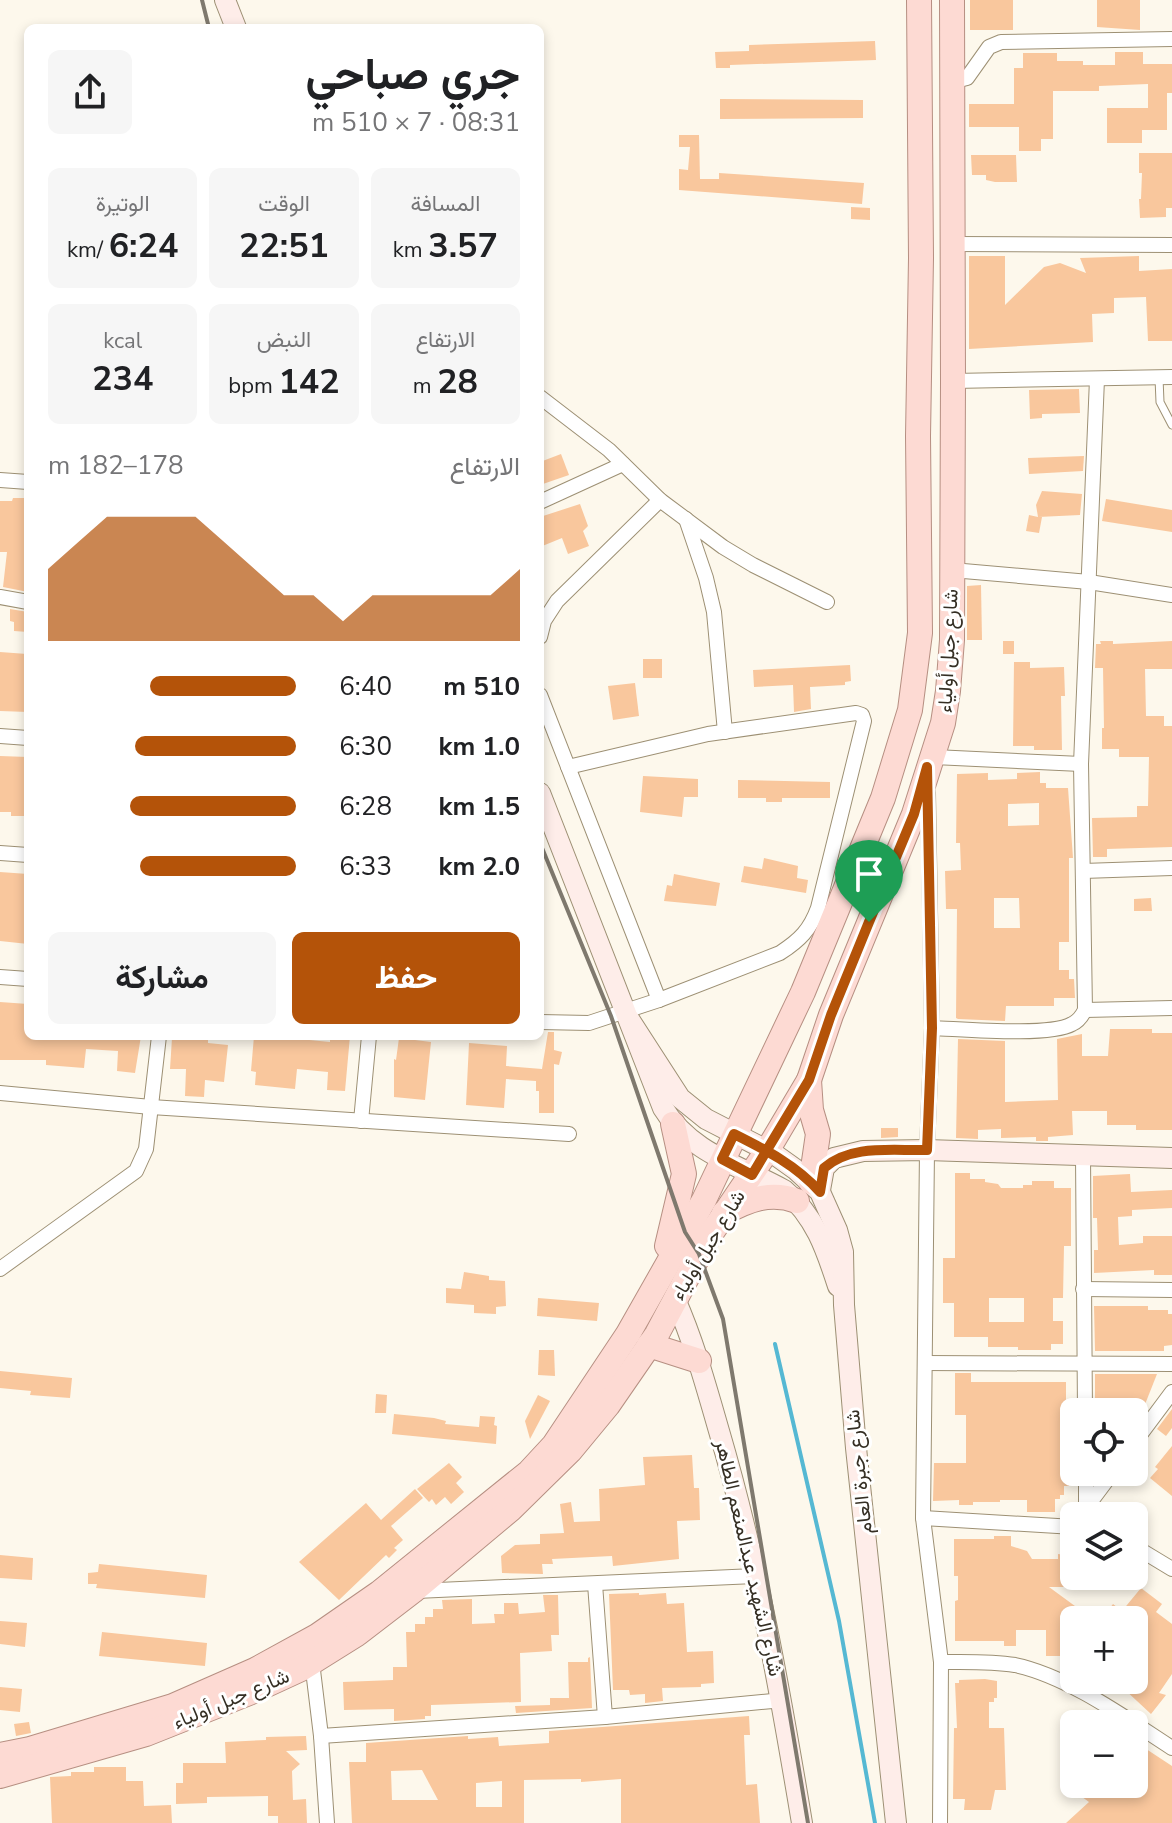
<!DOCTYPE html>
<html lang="ar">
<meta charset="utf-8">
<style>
body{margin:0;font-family:"Nunito Sans",Vazirmatn,sans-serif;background:#f6f6f6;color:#202124;direction:rtl;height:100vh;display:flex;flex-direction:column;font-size:30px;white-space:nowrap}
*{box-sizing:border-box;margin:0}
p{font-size:26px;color:#757577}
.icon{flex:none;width:44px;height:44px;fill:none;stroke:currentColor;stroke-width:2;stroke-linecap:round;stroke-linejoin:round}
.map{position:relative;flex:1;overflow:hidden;direction:ltr}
.drawer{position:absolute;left:24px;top:24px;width:520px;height:1016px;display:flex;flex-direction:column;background:#fff;border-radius:12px;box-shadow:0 4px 12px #0003;direction:rtl}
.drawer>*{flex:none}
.fabs{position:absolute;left:1060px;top:1398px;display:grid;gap:16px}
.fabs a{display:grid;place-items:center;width:88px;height:88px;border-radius:12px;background:#fff;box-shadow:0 4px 12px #0003;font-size:40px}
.pin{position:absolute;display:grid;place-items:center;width:68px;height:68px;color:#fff;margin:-82px -34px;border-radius:50% 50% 50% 0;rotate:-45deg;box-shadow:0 0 8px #0007}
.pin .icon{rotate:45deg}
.round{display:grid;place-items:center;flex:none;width:84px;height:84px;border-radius:12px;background:#f6f6f6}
.head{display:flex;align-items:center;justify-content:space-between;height:136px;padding:0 24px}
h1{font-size:44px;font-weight:700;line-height:60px}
.stats{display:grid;grid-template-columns:repeat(3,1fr);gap:12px;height:136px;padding:8px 24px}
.stats div{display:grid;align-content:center;border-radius:12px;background:#f6f6f6;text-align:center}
.stats b{font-size:34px;font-weight:700}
.stats small{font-size:22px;font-weight:400}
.stats p{font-size:22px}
.chart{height:224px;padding:16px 24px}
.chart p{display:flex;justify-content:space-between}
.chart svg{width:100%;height:144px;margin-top:8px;fill:#b45309;opacity:.7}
.button{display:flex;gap:16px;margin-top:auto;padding:16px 24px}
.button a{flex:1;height:92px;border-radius:12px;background:#b45309;color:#fff;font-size:32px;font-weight:700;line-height:92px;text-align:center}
.button a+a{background:#f6f6f6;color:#202124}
ul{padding:0 24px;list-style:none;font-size:26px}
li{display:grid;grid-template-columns:128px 96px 1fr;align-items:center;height:60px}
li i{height:20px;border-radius:10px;background:#b45309}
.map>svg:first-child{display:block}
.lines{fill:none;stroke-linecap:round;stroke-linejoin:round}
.stream{stroke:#55b8d3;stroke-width:4}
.building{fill:#f9c79d;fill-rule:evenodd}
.lane-casing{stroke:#9d9074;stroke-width:9}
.street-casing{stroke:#9d9074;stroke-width:16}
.secondary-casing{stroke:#9d9074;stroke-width:22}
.primary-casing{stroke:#b68f82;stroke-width:26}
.lane{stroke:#fff;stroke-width:7}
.street{stroke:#fff;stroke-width:14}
.secondary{stroke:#feede9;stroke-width:20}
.primary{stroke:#fddad3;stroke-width:24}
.rail{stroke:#7f796e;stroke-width:4}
.route-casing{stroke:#fff;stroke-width:16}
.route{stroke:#b45309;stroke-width:10}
.labels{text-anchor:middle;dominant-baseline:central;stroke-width:6;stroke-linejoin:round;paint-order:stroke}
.street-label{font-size:20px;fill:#352f24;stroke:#fff}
</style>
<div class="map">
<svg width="1172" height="1823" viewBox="0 0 1172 1823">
<rect width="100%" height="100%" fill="#fdf8ec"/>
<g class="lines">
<path class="stream" d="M775,1344L839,1621L875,1823"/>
</g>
<g class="building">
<rect x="970" y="0" width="43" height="30"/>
<path d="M1097,0H1140V30L1097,27Z"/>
<path d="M875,41L876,60L730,65V68H716L715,52L749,51V45Z"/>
<path d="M1115,52H1143V64H1172V93H1167V130H1142V143H1107V108H1148V84L1099,86V91H1053V139H1041V151H1019V127H969V104H1014V68H1023V53H1057V61H1083V65H1115Z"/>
<path d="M720,99L863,100V118L720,119Z"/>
<path d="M679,135H699L700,179H719V173L864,183L862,204L679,190V169L688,170L690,147H679Z"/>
<path d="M1139,153H1172V208H1166V217L1140,218L1139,199H1141L1142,173H1139Z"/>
<path d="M971,155H1016L1017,182H995L986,180V175H972Z"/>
<path d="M851,207L870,208V220L851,219Z"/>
<path d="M969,256H1005V305L1044,267L1060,263L1086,273L1080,258L1139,256V271L1172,269V341H1148L1146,297L1114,298V313L1092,314L1093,342L969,349Z"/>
<path d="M1079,389L1080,413L1042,414V418L1030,419L1029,390Z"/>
<path d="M561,454L569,475L540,485V462Z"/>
<path d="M1084,456L1083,471L1029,474L1028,458Z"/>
<path d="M1042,491L1082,494L1080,515L1038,517H1042L1039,533L1026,531L1029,515L1038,517L1036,505Z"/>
<path d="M13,498H28V592L3,587L7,552H0V501H12Z"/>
<path d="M1106,499L1172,510V532L1102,521Z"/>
<path d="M580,504L588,526L583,531L589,546L568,554L562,538L540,547V517Z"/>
<path d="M981,585L982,640H967V586Z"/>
<path d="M10,609L28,612V632L14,631V622L10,621Z"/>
<rect x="1003" y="641" width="11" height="13"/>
<path d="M1100,641H1113V644L1172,641V669H1145L1146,716H1164V726H1172V847L1107,849V857H1093L1092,818L1137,817V806H1148L1149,757H1119V749H1102V728H1104L1103,668H1095L1096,644H1101Z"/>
<path d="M0,652L27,654L28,712L0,711Z"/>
<rect x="643" y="659" width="19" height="19"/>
<path d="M1014,662H1030V668L1064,667L1065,696H1061L1062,750H1034V746H1013Z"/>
<path d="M850,665L851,681L845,682V685L810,687L811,709L794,712L793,685L754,687L753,670Z"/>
<path d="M635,683L639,716L613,720L608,686Z"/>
<path d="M0,756L28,757V816H11V812H0Z"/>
<path d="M1040,772V783H1046V788H1068L1073,858H1069V942H1059V970H1069V979H1074L1075,998H1054V1006H1006L1005,1021L958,1019L956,1018L957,909H946L945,871L961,870L960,843H956L957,774L988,773V780L1017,779V773ZM1039,803V825L1008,826V804ZM994,898H1019L1020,928H994Z"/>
<path d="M643,776L698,779V797H684L682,817L640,812Z"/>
<path d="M738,780L830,782V798H782V802H766V798H738Z"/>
<path d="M764,858L798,866L797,878L808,880L806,893L741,882L744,866L762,869Z"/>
<path d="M0,872L28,874L25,927H28V944L0,941Z"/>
<path d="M674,874L720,883L716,906L664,901L667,885L672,886Z"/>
<path d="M1151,898L1152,911H1134V899Z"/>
<path d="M0,1002L28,1004V1036H141L135,1073L117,1071L118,1051L86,1049L84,1068L46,1065V1060H0Z"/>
<path d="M1110,1029H1152V1033H1172V1130H1136V1125H1107V1111H1072L1073,1135L1048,1137V1141H1036V1137L1001,1138V1129L978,1130V1139L956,1138L958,1039L1005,1041V1102L1058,1100L1057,1039L1082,1034V1056H1108Z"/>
<path d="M548,1032H554V1050L562,1052L559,1065L554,1064V1113H539V1091H536V1081L506,1079L504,1108L466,1105L469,1043L507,1046L506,1066L542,1069Z"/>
<path d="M254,1036H299V1039L330,1042V1036H350L345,1091L327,1090L328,1072L297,1069L295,1089L255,1085L256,1072L251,1071Z"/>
<path d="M172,1038H208V1043L228,1045L224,1082L205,1080L204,1097L185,1096L186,1069H170Z"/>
<path d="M399,1038L431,1042L425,1100L394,1097V1059L396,1060Z"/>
<path d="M881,1128H898V1137L881,1138Z"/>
<path d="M955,1173H970V1179H985V1182L998,1184L1001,1188H1023V1185H1032V1181H1054V1188H1071V1246H1064L1063,1298H1053V1321H1063V1344H1051V1350H1018V1347H988V1337H954V1303H943V1258H955ZM989,1298H1024V1322H989Z"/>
<path d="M1130,1174L1131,1192L1172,1190V1208L1132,1210V1216L1118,1217L1119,1245L1143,1243V1236H1172V1275H1154V1270L1094,1273V1250H1098L1097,1218H1093V1176Z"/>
<path d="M464,1272L489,1276V1280L505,1281L506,1306L496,1307V1314L474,1313V1305L446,1303V1288L461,1289Z"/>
<path d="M538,1298L599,1303L597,1321L537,1316Z"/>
<path d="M1094,1306H1148V1310H1168V1314H1172V1345L1164,1346V1351H1095Z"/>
<path d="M539,1350H554L555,1376L538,1375Z"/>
<path d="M0,1371L72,1378L70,1398L30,1395L31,1391L0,1388Z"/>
<path d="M955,1373H971V1382H1066V1415H1074V1453H1071V1459H1069V1486H1064V1495H1060V1499H1055V1512H1027V1500H1000V1502H973V1505H959V1500L933,1501L934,1463H966V1415H955Z"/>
<path d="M1095,1374H1157L1142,1412H1095Z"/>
<path d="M376,1394L387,1395L386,1413H375Z"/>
<path d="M538,1395L550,1401L530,1439L525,1421Z"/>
<path d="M1172,1409V1428L1166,1436L1157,1429Z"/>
<path d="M394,1414L434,1418L446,1421L445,1424L479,1427L480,1416L495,1417L494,1425L497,1426L496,1444L392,1434Z"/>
<path d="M1172,1446V1496L1150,1478L1158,1469L1155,1467Z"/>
<path d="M692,1455L694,1488H699L700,1520L677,1521L679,1559L613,1566L612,1556L552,1559L553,1564H542L543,1574L502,1573L501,1556L515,1545L540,1544V1534L564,1533L560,1504L571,1502L574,1522L600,1521L599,1489L645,1485L643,1457Z"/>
<path d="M449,1463L462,1477L456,1483L464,1492L451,1504L445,1497L436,1505L432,1499L429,1502L417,1489Z"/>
<path d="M415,1489L423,1498L391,1526L403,1540L394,1548L397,1550L389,1558L386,1555L339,1600L299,1562L366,1503L381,1520Z"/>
<path d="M994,1536H1011V1546L1027,1551L1032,1559H1058V1554L1074,1556V1587H1049L1094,1620H1074V1657L1062,1648L1060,1656H1046V1630H1016V1646H1004V1641H955V1601L958,1600V1576H954V1539H994Z"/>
<path d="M0,1555L33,1558L32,1580L0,1578Z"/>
<path d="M99,1564L207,1575L205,1598L96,1588L97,1584H88V1573L98,1572Z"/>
<path d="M1141,1588L1162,1604L1156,1612L1172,1624V1674L1159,1693L1166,1695L1151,1714L1123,1688L1129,1680H1134V1620H1101L1113,1604L1122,1611Z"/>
<path d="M639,1593V1595L666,1593L667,1604L684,1603L687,1652L713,1651L714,1683L701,1684V1687L662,1688L663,1701L645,1703V1694L630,1695L629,1690H613L609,1594Z"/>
<path d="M543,1595H558L559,1635H551L552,1651L520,1653L521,1702L431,1705V1716H425V1719L394,1721V1709L344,1710L343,1682L393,1680V1667H407L406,1632H415V1624H425V1617H433V1609H443L442,1600L472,1599V1624L495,1623L494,1614H504V1603H518L519,1614L545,1612Z"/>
<path d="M0,1621L27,1623L25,1647L0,1644Z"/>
<path d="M102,1632L207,1643L205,1666L99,1656Z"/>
<path d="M590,1657L592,1708L516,1713L515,1706L550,1705V1698H569L568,1662H588V1658Z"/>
<path d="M985,1679L997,1681V1698H994V1702H989V1728H1004L1006,1790H995L991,1810H964L965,1799H953L954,1728H957L955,1683H959V1680Z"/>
<path d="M0,1687L22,1689L20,1712L0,1710Z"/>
<path d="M749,1716L750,1735H744L746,1785L757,1784L760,1823H621V1779L581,1782V1779L524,1780V1823H352L349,1762H366V1743L468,1736V1739L498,1737L499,1746L549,1743V1731ZM422,1770L438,1800H392L391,1771ZM502,1781V1807H476V1783Z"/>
<path d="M29,1722L31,1733L16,1736L14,1724Z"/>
<path d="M306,1736L307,1750L286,1751L300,1764L292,1771L293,1800L306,1799L307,1823H278V1816H268V1796L207,1797V1803L176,1804V1783H183V1763H226L225,1742L266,1740V1737Z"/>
<path d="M1134,1741L1172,1766V1823H1066L1089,1802L1078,1794L1085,1784H1134Z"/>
<path d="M94,1767H126V1781H143L144,1806L171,1805L172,1823H52L50,1777L71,1776V1772H94Z"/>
</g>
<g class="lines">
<defs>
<path id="lane" d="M1159,378L1160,402L1172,425"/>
<g id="street">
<path d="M951,82L967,78L989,47L1001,42L1172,39"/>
<path d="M952,244L1172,245"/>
<path d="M953,381L1172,377"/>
<path d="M540,397L609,450L660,500L723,547L753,565L827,602"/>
<path d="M0,480L28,482"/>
<path d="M540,502L623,464"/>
<path d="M686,519L706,578L714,612L725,732"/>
<path d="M952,570L1089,582L1172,595"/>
<path d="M0,597L28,602"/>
<path d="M540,637L544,621L557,601L660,500"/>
<path d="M540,695L659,1000"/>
<path d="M0,736L28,738"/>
<path d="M934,757L1081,764"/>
<path d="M928,793L932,1028L927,1150L923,1518L941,1662L940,1823"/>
<path d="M0,853L28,855"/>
<path d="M1083,871L1172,868"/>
<path d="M0,977L28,979"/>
<path d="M1085,1010L1172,1008"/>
<path d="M540,1022L589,1023L659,1000L780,953C800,940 810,930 818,908L864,721L862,715L856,713L708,734L568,767"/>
<path d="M932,1028C962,1029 1049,1037 1072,1024C1079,1021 1082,1016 1085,1010L1081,764L1097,379"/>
<path d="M0,1093L151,1107L569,1134"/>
<path d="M361,1121L369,1036"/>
<path d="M1083,1156L1085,1412"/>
<path d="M0,1269L136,1171L146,1149L159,1036"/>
<path d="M1083,1289L1172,1290"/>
<path d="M925,1363L1172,1364"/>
<path d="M1134,1443L1172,1392"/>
<path d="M1086,1472V1508"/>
<path d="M1086,1508L1113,1472"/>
<path d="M923,1518L1074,1527"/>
<path d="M1134,1546L1172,1569"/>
<path d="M595,1584L605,1717"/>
<path d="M416,1591L755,1576"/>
<path d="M312,1662L321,1736L327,1823"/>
<path d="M941,1662C965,1662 991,1661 1015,1665C1068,1676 1127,1719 1172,1748"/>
<path d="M321,1736L605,1717L783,1700"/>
</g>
<g id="secondary">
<path d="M225,0L236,28"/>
<path d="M540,793L663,1108C690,1153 741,1166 784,1190C815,1216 826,1249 838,1286"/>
<path d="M629,1019L680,1098L706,1119L774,1154L795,1169L820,1192L837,1230L843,1252L844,1305L856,1448L896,1823"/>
<path d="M820,1190L824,1168L834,1158L863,1151L927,1150L1172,1158"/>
<path d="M675,1299C694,1342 706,1386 719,1431C757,1560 780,1691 802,1823"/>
</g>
<g id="primary">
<path d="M809,1080L811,1110L818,1134L811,1182"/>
<path d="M724,1213C748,1200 770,1191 797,1201"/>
<path d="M667,1246L684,1174L673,1124"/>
<path d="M649,1345L699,1361"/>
<path d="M0,1755L30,1749L173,1706L255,1670L317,1636L379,1593L529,1472L554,1445L628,1334L704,1200L803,992L883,798L910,710L920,633L918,436L921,258L919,0"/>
<path d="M0,1776L146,1734L249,1693L301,1669L357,1634L413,1591L511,1509L570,1451L608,1405L657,1334L708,1238L767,1151L809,1080L831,1015L914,814L943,723L948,691L952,640L953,381L952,0"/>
</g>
</defs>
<use href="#lane" class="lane-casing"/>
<use href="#street" class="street-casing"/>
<use href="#secondary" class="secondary-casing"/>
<use href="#primary" class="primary-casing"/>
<use href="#lane" class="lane"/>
<use href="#street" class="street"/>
<use href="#secondary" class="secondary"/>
<use href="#primary" class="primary"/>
<g class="rail">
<path d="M202,0L209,28"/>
<path d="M540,843L611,1016L685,1232L699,1254L723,1319L808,1823"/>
</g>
</g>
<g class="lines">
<defs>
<path id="route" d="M869,922L831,1015L809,1080L752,1175L722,1159L734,1134C766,1150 796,1165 820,1192L824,1168C851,1144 892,1151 927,1150L932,1028L927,767L914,814L869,922"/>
</defs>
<use href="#route" class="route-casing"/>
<use href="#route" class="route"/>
</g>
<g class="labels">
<g class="street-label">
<text transform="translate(948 651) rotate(-87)">شارع جبل أولياء</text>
<text transform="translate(708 1245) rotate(-59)">شارع جبل أولياء</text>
<text transform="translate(859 1472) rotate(-96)">شارع جبرة العام</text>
<text transform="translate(749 1558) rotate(77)">شارع الشهيد عبدالمنعم الطاهر</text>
<text transform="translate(231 1699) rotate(-23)">شارع جبل أولياء</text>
</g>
</g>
</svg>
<div class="fabs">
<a><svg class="icon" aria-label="locate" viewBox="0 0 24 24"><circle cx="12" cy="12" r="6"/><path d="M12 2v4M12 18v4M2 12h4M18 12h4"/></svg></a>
<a><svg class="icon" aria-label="layers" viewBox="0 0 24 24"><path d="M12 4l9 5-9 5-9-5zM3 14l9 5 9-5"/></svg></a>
<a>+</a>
<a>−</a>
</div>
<div class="pin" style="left:869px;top:922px;background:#1e9e55"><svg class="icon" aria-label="arrive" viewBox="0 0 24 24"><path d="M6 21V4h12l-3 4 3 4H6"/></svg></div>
<section class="drawer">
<div class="head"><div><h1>جري صباحي</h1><p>08:31 · 7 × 510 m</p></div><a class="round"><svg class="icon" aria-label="share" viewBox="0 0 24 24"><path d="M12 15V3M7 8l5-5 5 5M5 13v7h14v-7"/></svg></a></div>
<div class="stats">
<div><p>المسافة</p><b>3.57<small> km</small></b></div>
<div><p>الوقت</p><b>22:51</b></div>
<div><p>الوتيرة</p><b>6:24<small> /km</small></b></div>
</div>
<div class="stats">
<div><p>الارتفاع</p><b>28<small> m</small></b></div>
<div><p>النبض</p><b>142<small> bpm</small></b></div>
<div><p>kcal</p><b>234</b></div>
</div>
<div class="chart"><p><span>الارتفاع</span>178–182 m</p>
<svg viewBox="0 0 160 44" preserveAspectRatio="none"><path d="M0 44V22L10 14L20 6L30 6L40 6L50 6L60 14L70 22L80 30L90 30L100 38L110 30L120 30L130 30L140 30L150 30L160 22V44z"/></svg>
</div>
<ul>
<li><b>510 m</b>6:40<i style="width:59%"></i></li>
<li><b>1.0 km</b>6:30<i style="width:65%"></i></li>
<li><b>1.5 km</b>6:28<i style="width:67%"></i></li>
<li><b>2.0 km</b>6:33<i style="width:63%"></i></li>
</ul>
<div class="button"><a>حفظ</a><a>مشاركة</a></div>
</section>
</div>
